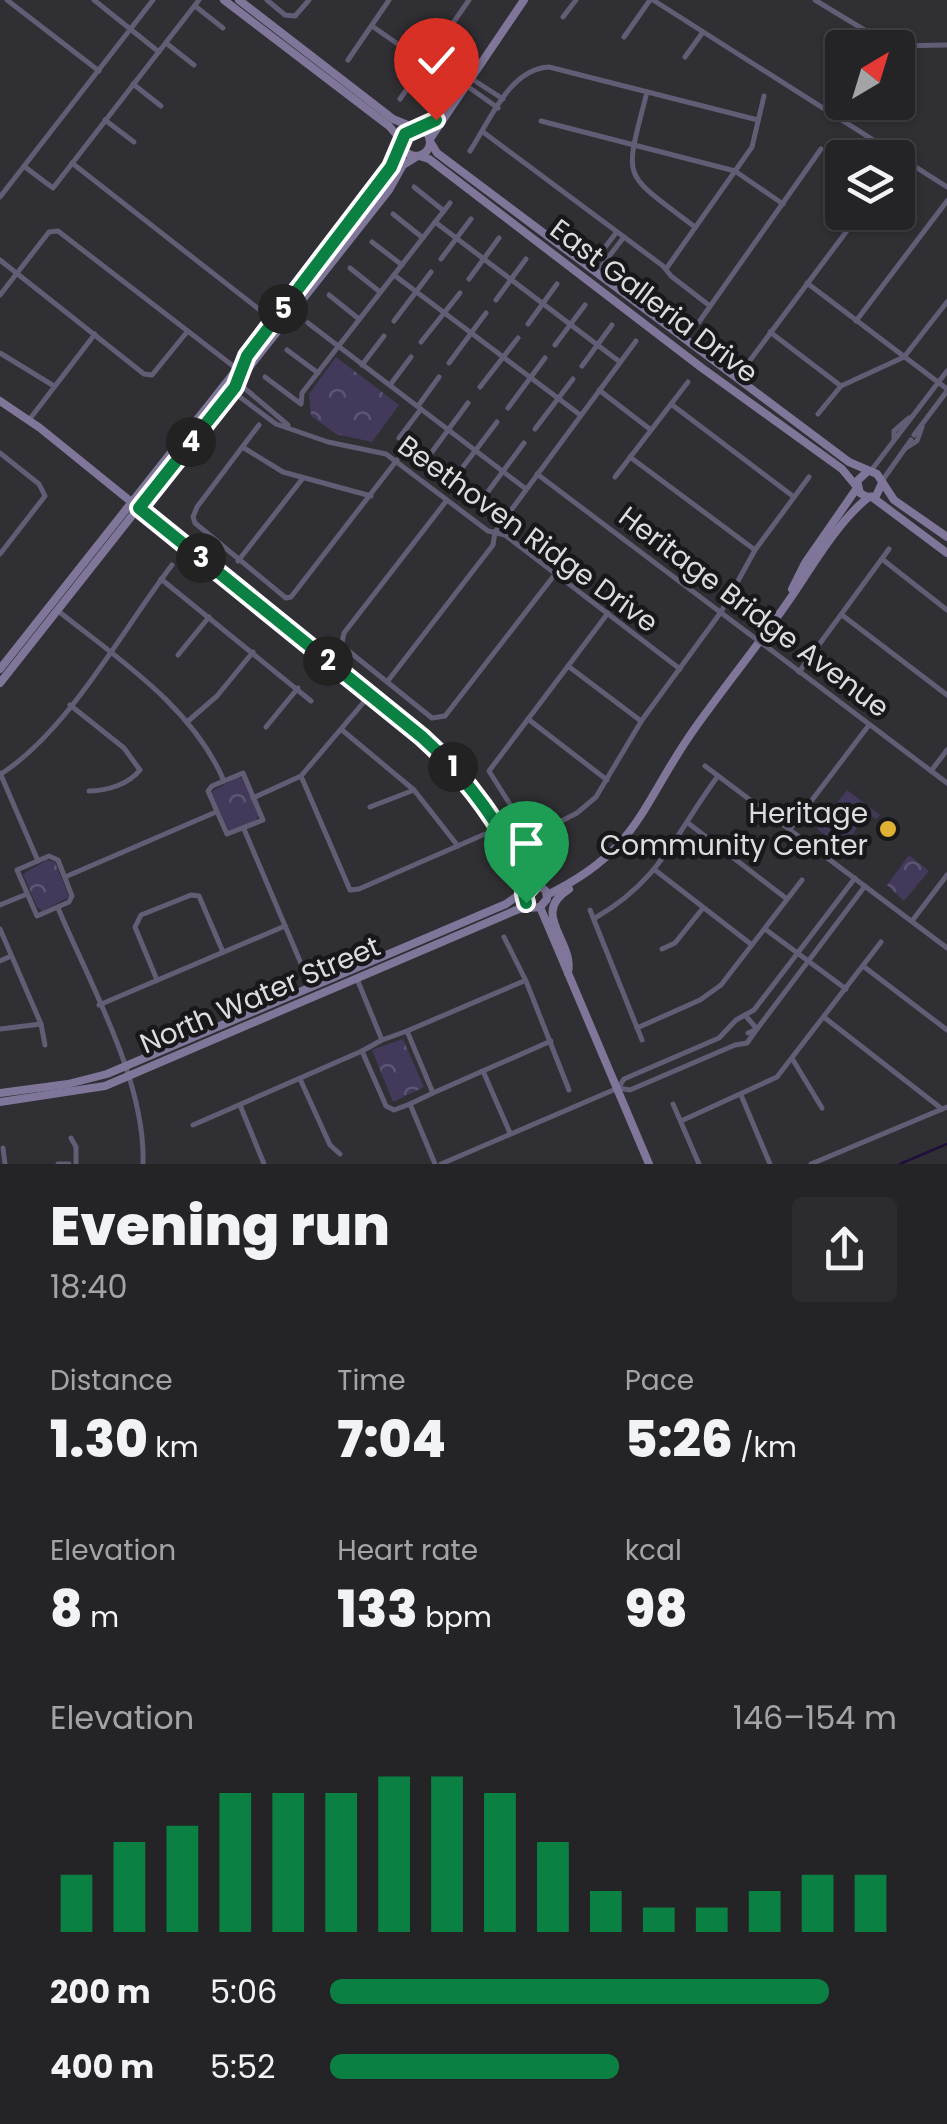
<!DOCTYPE html>
<meta charset="utf-8">
<style>
body{margin:0;font-family:Poppins,sans-serif;background:#2c2b2e;color:#f1f3f6;height:100vh;display:flex;flex-direction:column;font-size:38px;white-space:nowrap}
*{box-sizing:border-box;margin:0}
p{font-size:32px;color:#a3a4a7}
.icon{flex:none;width:55px;height:55px;fill:none;stroke:currentColor;stroke-width:2;stroke-linecap:round;stroke-linejoin:round}
.map{position:relative;height:1164px;overflow:hidden}
.side{display:flex;flex-direction:column;background:#242326;flex:1}
.side>*{flex:none}
.needle{width:65px;rotate:38deg}
.controls{position:absolute;left:825px;top:30px;display:grid;gap:20px}
.controls a{display:grid;place-items:center;width:90px;height:90px;border-radius:10px;background:#242326;box-shadow:0 2px 8px #0004,0 0 0 2px #414043;font-size:50px}
.pin{position:absolute;display:grid;place-items:center;width:85px;height:85px;color:#fff;margin:-102px -42px;border-radius:50% 50% 50% 0;rotate:-45deg;box-shadow:0 0 10px #0007}
.pin .icon{rotate:45deg}
.km{position:absolute;width:50px;height:50px;margin:-25px;border-radius:50%;background:#222;color:#fff;font-size:28px;line-height:50px;text-align:center}
.round{display:grid;place-items:center;flex:none;width:105px;height:105px;border-radius:10px;background:#2c2b2e}
.head{display:flex;align-items:center;justify-content:space-between;height:170px;padding:0 50px}
h1{font-size:55px;font-weight:800;line-height:75px}
.stats{display:grid;grid-template-columns:repeat(3,1fr);gap:15px;height:170px;padding:10px 50px}
.stats div{display:grid;align-content:center}
.stats b{font-size:50px;font-weight:800}
.stats small{font-size:28px;font-weight:400}
.stats p{font-size:28px}
.chart{height:280px;padding:20px 50px}
.chart p{display:flex;justify-content:space-between}
.chart svg{width:100%;height:180px;margin-top:10px;stroke:#0b8043;stroke-width:6}
ul{padding:0 50px;list-style:none;font-size:32px}
li{display:grid;grid-template-columns:160px 120px 1fr;align-items:center;height:75px}
li i{height:25px;border-radius:12px;background:#0b8043}
.map>svg:first-child{display:block}
.park{fill:url(#park-crowns)}
.pitch{fill:#42395b}
.lines{fill:none;stroke-linecap:round;stroke-linejoin:round}
.stream{stroke:#1f0f3b;stroke-width:2.5}
.street{stroke:#625d74;stroke-width:5}
.secondary{stroke:#7f769a;stroke-width:8}
.street-bridge{stroke:#625d74;stroke-width:5}
.route-casing{stroke:#fff;stroke-width:20}
.route{stroke:#0b8043;stroke-width:12}
.poi-dot{fill:#e0b034;stroke:#181719;stroke-width:4}
.labels{text-anchor:middle;dominant-baseline:central;stroke-width:9;stroke-linejoin:round;paint-order:stroke}
.street-label{font-size:28px;fill:#dcdbde;stroke:#181719}
.poi-label{font-size:28px;fill:#dcdbde;stroke:#181719;text-anchor:end}
</style>
<div class="map">
<svg width="947" height="1164" viewBox="0 0 947 1164">
<defs>
<pattern id="park-crowns" width="20" height="18" patternUnits="userSpaceOnUse" patternTransform="scale(2.5)"><rect width="20" height="18" fill="#42395b"/><path d="M2 6a3 3 0 1 1 6 0M12 15a3 3 0 1 1 6 0" fill="none" stroke="#5d5572"/></pattern>
</defs>
<rect width="100%" height="100%" fill="#302f33"/>
<g class="park">
<path d="M336,357L399,405L372,442L336,434L311,416L309,394Z"/>
<path d="M238,777L243,778L259,815L255,821L229,831L211,792Z"/>
<path d="M909,855L929,871L904,901L887,885Z"/>
<path d="M47,860L55,862L69,897L42,911L37,907L23,874Z"/>
<path d="M403,1039L424,1087L393,1102L372,1050Z"/>
</g>
<path class="pitch" d="M847,790L880,815L876,819L868,814L842,848L817,829Z"/>
<g class="lines">
<path class="stream" d="M900,1164L947,1144"/>
<g class="street">
<path d="M7,0L99,71"/>
<path d="M94,0L159,52"/>
<path d="M267,0L285,15L295,16L309,0"/>
<path d="M653,0L947,187"/>
<path d="M815,0L891,46L947,45"/>
<path d="M195,6L223,28"/>
<path d="M563,17L576,0"/>
<path d="M372,26L425,63"/>
<path d="M624,37L650,0"/>
<path d="M166,43L194,65"/>
<path d="M685,57L703,32"/>
<path d="M348,60L389,0"/>
<path d="M472,79L503,99"/>
<path d="M133,84L161,106"/>
<path d="M467,86L498,108"/>
<path d="M647,92C624,183 620,170 695,227"/>
<path d="M400,99L469,0"/>
<path d="M105,120L134,142"/>
<path d="M541,121L735,171L783,204"/>
<path d="M483,132L663,266L671,276L710,306"/>
<path d="M470,151C490,121 509,69 549,67L758,120"/>
<path d="M72,163L274,321"/>
<path d="M25,167L53,188L199,0"/>
<path d="M414,187L444,211"/>
<path d="M0,197L153,0"/>
<path d="M393,214L423,238"/>
<path d="M435,222L620,362"/>
<path d="M372,242L402,265"/>
<path d="M441,259L471,219"/>
<path d="M0,260L144,374L152,375L187,332"/>
<path d="M350,268L380,292"/>
<path d="M589,268L616,233"/>
<path d="M666,269L752,147L764,96"/>
<path d="M596,273L624,237"/>
<path d="M394,275L579,414"/>
<path d="M469,279L499,238"/>
<path d="M807,283L947,389"/>
<path d="M0,295L49,232L58,231L237,369"/>
<path d="M329,295L359,319"/>
<path d="M496,300L526,259"/>
<path d="M394,321L431,272"/>
<path d="M856,321L947,201"/>
<path d="M699,322L821,149"/>
<path d="M308,323L526,489"/>
<path d="M528,324L557,284"/>
<path d="M770,332L841,386"/>
<path d="M421,342L460,293"/>
<path d="M555,345L585,305"/>
<path d="M287,350L318,373"/>
<path d="M0,353L54,386"/>
<path d="M449,363L486,313"/>
<path d="M748,363L861,212"/>
<path d="M362,365L384,336"/>
<path d="M582,366L612,325"/>
<path d="M265,377L301,404L302,393L450,203"/>
<path d="M390,385L411,357"/>
<path d="M235,387L236,394L276,424L328,442L386,454L488,531L505,535L680,669"/>
<path d="M235,387L242,386L288,425"/>
<path d="M480,387L518,338"/>
<path d="M599,390L651,430"/>
<path d="M671,404L794,497"/>
<path d="M418,406L439,377"/>
<path d="M508,408L545,358"/>
<path d="M818,414L841,386L904,357L947,302"/>
<path d="M29,420L95,334"/>
<path d="M259,425L197,507L193,517L195,523L286,598L291,597L397,460"/>
<path d="M535,429L573,379"/>
<path d="M914,435L947,391"/>
<path d="M399,438L421,409"/>
<path d="M894,439V431L909,418"/>
<path d="M244,448L283,472L371,496"/>
<path d="M906,448L917,441L922,427"/>
<path d="M0,453L39,484L45,496L0,554"/>
<path d="M630,457L755,550"/>
<path d="M426,460L468,403"/>
<path d="M870,472L947,371"/>
<path d="M537,474L748,633"/>
<path d="M615,477L688,382"/>
<path d="M453,480L497,422"/>
<path d="M882,481L911,440"/>
<path d="M447,500L344,633L342,642L346,649L432,718L445,716L556,573"/>
<path d="M481,501L524,443"/>
<path d="M882,559L947,610"/>
<path d="M238,561L303,478"/>
<path d="M161,579L311,701"/>
<path d="M57,610C118,659 192,706 224,781"/>
<path d="M608,613L489,771L528,833L540,832L577,813L596,797L642,720L721,612L755,550L809,477"/>
<path d="M842,615L947,695"/>
<path d="M771,650L947,783"/>
<path d="M178,655L209,617"/>
<path d="M568,666L641,721"/>
<path d="M799,672L889,549"/>
<path d="M387,682L493,545L495,532L636,341"/>
<path d="M70,705L124,748L140,770C129,784 107,791 89,791"/>
<path d="M528,719L607,780"/>
<path d="M187,722L217,696L253,652"/>
<path d="M266,727L298,688"/>
<path d="M342,730L414,790L458,846"/>
<path d="M705,766L947,948"/>
<path d="M931,771L947,750"/>
<path d="M0,773L38,861"/>
<path d="M243,773L263,820L227,834L208,791L212,786Z"/>
<path d="M1,774C70,729 122,630 172,565"/>
<path d="M301,776L350,890L359,889L485,834"/>
<path d="M253,798L301,776L369,696"/>
<path d="M370,807L414,790"/>
<path d="M688,823L787,899"/>
<path d="M244,829L311,987"/>
<path d="M790,829L869,725"/>
<path d="M49,856L58,860L72,896L69,902L37,916L17,870Z"/>
<path d="M655,870L752,945"/>
<path d="M65,877L216,812"/>
<path d="M0,905L27,894"/>
<path d="M58,908C90,984 146,1082 143,1164"/>
<path d="M590,910L642,1040"/>
<path d="M595,918C661,881 676,832 718,776"/>
<path d="M912,921L947,875"/>
<path d="M0,929L41,1024L45,1045"/>
<path d="M765,929L846,989"/>
<path d="M504,937L526,981L569,1090"/>
<path d="M662,949L675,943L703,908"/>
<path d="M0,961L11,956"/>
<path d="M863,966L947,1030"/>
<path d="M357,979L382,1040L362,1051L386,1106L394,1110L410,1104L435,1164"/>
<path d="M157,980L135,927L141,915L191,895L199,896L223,952"/>
<path d="M99,1005L285,926"/>
<path d="M825,1018L942,1109"/>
<path d="M637,1028L700,1000L721,985L802,880"/>
<path d="M0,1029L41,1024"/>
<path d="M407,1031L524,981"/>
<path d="M748,1033L757,1029L865,886"/>
<path d="M382,1040L407,1031L433,1093L410,1104"/>
<path d="M793,1060L822,1108"/>
<path d="M483,1071L510,1133"/>
<path d="M300,1079L330,1145L340,1154"/>
<path d="M618,1088L630,1090L735,1045L747,1043L757,1029L745,1015"/>
<path d="M433,1093L551,1041"/>
<path d="M741,1095L770,1164"/>
<path d="M673,1104L699,1164"/>
<path d="M240,1105L264,1164"/>
<path d="M681,1121L777,1077L881,942"/>
<path d="M193,1125L362,1051"/>
<path d="M71,1138L76,1147V1164"/>
<path d="M3,1148L5,1164"/>
<path d="M58,1164H69"/>
<path d="M441,1164L618,1088L624,1079L719,1038L736,1020L754,1010L855,878"/>
<path d="M811,1164L947,1107"/>
</g>
<g class="secondary">
<path d="M224,0L389,126L402,141"/>
<path d="M239,0L393,119L415,128"/>
<circle cx="416" cy="142" r="14"/>
<path d="M430,139L524,0"/>
<path d="M431,143L437,153L849,462L877,474L894,500L947,537"/>
<path d="M419,156L429,159L702,368L842,469L857,487"/>
<path d="M0,401L40,428L428,742C473,784 504,831 531,886"/>
<path d="M868,471L857,481L860,493L867,497L876,496L882,483"/>
<path d="M872,497L947,553"/>
<path d="M792,589L805,563L857,488"/>
<path d="M0,669L237,369L386,173L402,144"/>
<path d="M0,683L389,190L403,165L416,157"/>
<path d="M531,886H540L546,891L547,899L540,907"/>
<path d="M547,895C640,850 641,804 695,728C728,682 763,639 794,593C814,563 841,518 869,497"/>
<path d="M540,907L649,1164"/>
<path d="M568,973C575,941 529,914 569,889"/>
<path d="M0,1093L68,1084L107,1074L506,904L531,886"/>
<path d="M0,1102L105,1086L519,909L540,907"/>
</g>
<path class="street-bridge" d="M748,633L771,650"/>
</g>
<g class="lines">
<defs>
<path id="route" d="M436,120L405,134L391,167L247,356L235,387L139,508L422,737C470,780 503,829 531,886L524,894L526,903"/>
</defs>
<use href="#route" class="route-casing"/>
<use href="#route" class="route"/>
</g>
<circle class="poi-dot" cx="888" cy="829" r="10"/>
<g class="labels">
<g class="street-label">
<text transform="translate(654 301) rotate(37)">East Galleria Drive</text>
<text transform="translate(528 534) rotate(36)">Beethoven Ridge Drive</text>
<text transform="translate(754 612) rotate(37)">Heritage Bridge Avenue</text>
<text transform="translate(260 995) rotate(-23)">North Water Street</text>
</g>
<g class="poi-label">
<text x="868" y="813">Heritage<tspan x="868" dy="32">Community Center</tspan></text>
</g>
</g>
</svg>
<div class="controls">
<a><svg class="needle" viewBox="-14 -14 28 28"><path d="M0-13l5 13h-10z" fill="#e53935"/><path d="M0 13l5-13h-10z" fill="#a3a4a7"/></svg></a>
<a><svg class="icon" aria-label="layers" viewBox="0 0 24 24"><path d="M12 4l9 5-9 5-9-5zM3 14l9 5 9-5"/></svg></a>
</div>
<div class="pin" style="left:526px;top:903px;background:#1e9e55"><svg class="icon" aria-label="arrive" viewBox="0 0 24 24"><path d="M6 21V4h12l-3 4 3 4H6"/></svg></div>
<div class="pin" style="left:436px;top:120px;background:#d93025"><svg class="icon" aria-label="check" viewBox="0 0 24 24"><path d="M5 12l5 5 9-10"/></svg></div>
<b class="km" style="left:453px;top:767px">1</b>
<b class="km" style="left:328px;top:661px">2</b>
<b class="km" style="left:201px;top:558px">3</b>
<b class="km" style="left:191px;top:442px">4</b>
<b class="km" style="left:283px;top:309px">5</b>
</div>
<section class="side">
<div class="head"><div><h1>Evening run</h1><p>18:40</p></div><a class="round"><svg class="icon" aria-label="share" viewBox="0 0 24 24"><path d="M12 15V3M7 8l5-5 5 5M5 13v7h14v-7"/></svg></a></div>
<div class="stats">
<div><p>Distance</p><b>1.30<small> km</small></b></div>
<div><p>Time</p><b>7:04</b></div>
<div><p>Pace</p><b>5:26<small> /km</small></b></div>
</div>
<div class="stats">
<div><p>Elevation</p><b>8<small> m</small></b></div>
<div><p>Heart rate</p><b>133<small> bpm</small></b></div>
<div><p>kcal</p><b>98</b></div>
</div>
<div class="chart"><p><span>Elevation</span>146–154 m</p>
<svg viewBox="0 0 160 44" preserveAspectRatio="none"><path d="M5 44V30M15 44V22M25 44V18M35 44V10M45 44V10M55 44V10M65 44V6M75 44V6M85 44V10M95 44V22M105 44V34M115 44V38M125 44V38M135 44V34M145 44V30M155 44V30"/></svg>
</div>
<ul>
<li><b>200 m</b>5:06<i style="width:88%"></i></li>
<li><b>400 m</b>5:52<i style="width:51%"></i></li>
</ul>
</section>
